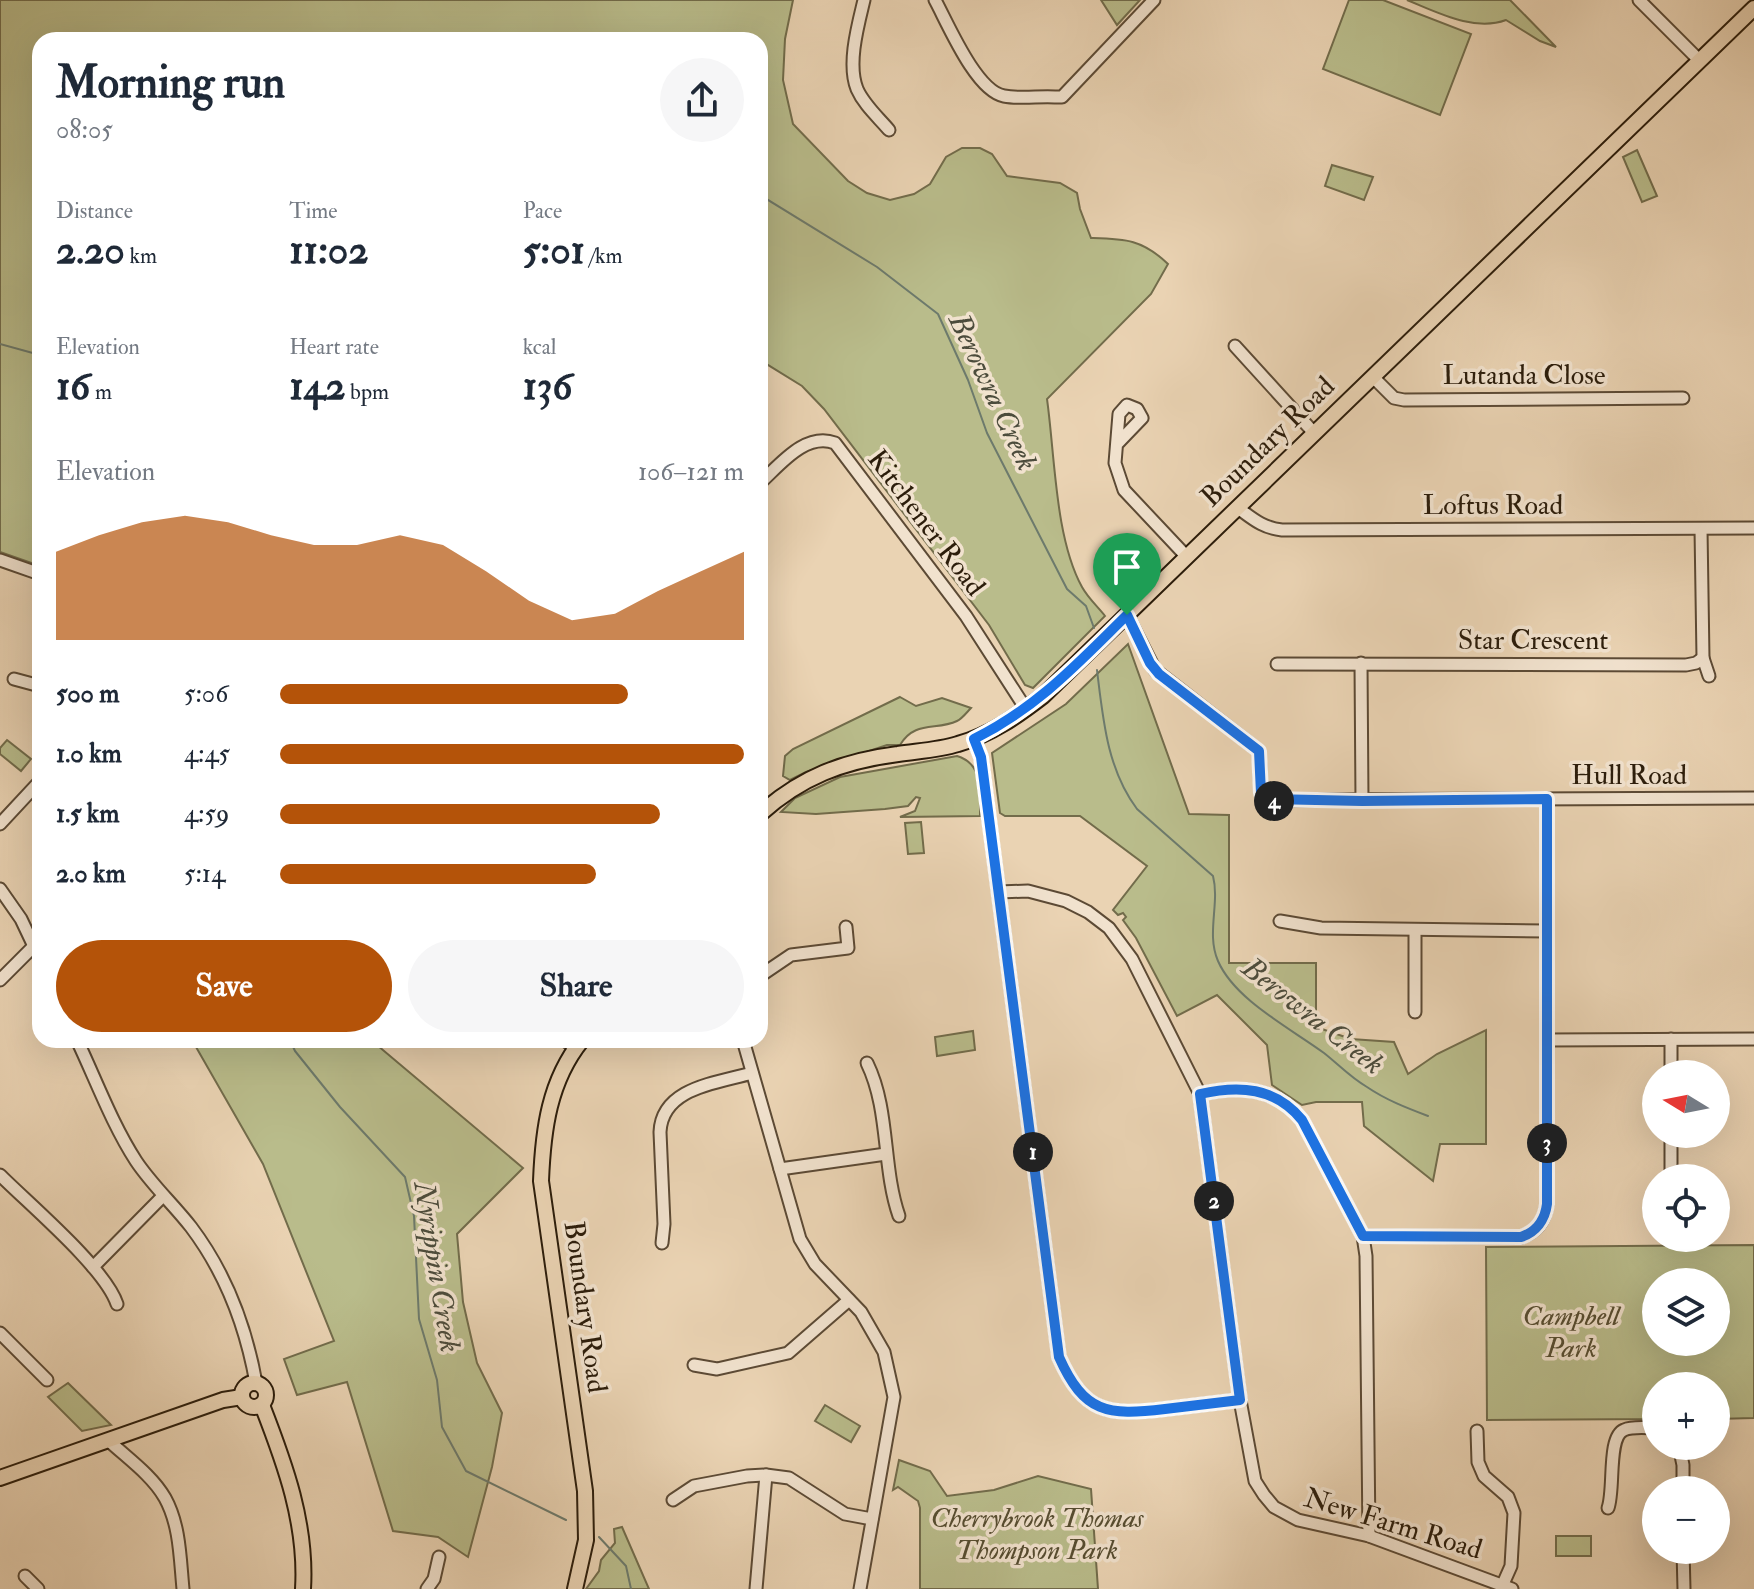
<!DOCTYPE html>
<meta charset="utf-8">
<style>
body{margin:0;font-family:"IM FELL Double Pica",serif;background:#f6f6f7;color:#1f2937;height:100vh;display:flex;flex-direction:column;font-size:30px;white-space:nowrap}
*{box-sizing:border-box;margin:0}
p{font-size:26px;color:#747a83}
.icon{flex:none;width:44px;height:44px;fill:none;stroke:currentColor;stroke-width:2;stroke-linecap:round;stroke-linejoin:round}
.map{position:relative;flex:1;overflow:hidden}
.panel{position:absolute;left:32px;top:32px;width:736px;height:1016px;display:flex;flex-direction:column;background:#fff;border-radius:24px;box-shadow:0 8px 32px #0002}
.panel>*{flex:none}
.needle{width:52px;rotate:280deg}
.buttons{position:absolute;left:1642px;top:1060px;display:grid;gap:16px}
.buttons a{display:grid;place-items:center;width:88px;height:88px;border-radius:50%;background:#fff;box-shadow:0 8px 32px #0002;font-size:40px}
.pin{position:absolute;display:grid;place-items:center;width:68px;height:68px;color:#fff;margin:-82px -34px;border-radius:50% 50% 50% 0;rotate:-45deg;box-shadow:0 0 8px #0007}
.pin .icon{rotate:45deg}
.km{position:absolute;width:40px;height:40px;margin:-20px;border-radius:50%;background:#222;color:#fff;font-size:22px;line-height:40px;text-align:center}
.round{display:grid;place-items:center;flex:none;width:84px;height:84px;border-radius:42px;background:#f6f6f7}
.overview{display:flex;align-items:center;justify-content:space-between;height:136px;padding:0 24px}
h1{font-size:44px;font-weight:700;line-height:60px}
.figures{display:grid;grid-template-columns:repeat(3,1fr);gap:12px;height:136px;padding:8px 24px}
.figures div{display:grid;align-content:center}
.figures b{font-size:40px;font-weight:700}
.figures small{font-size:22px;font-weight:400}
.figures p{font-size:22px}
.chart{height:224px;padding:16px 24px}
.chart p{display:flex;justify-content:space-between}
.chart svg{width:100%;height:144px;margin-top:8px;fill:#b45309;opacity:.7}
.cta{display:flex;gap:16px;margin-top:auto;padding:16px 24px}
.cta a{flex:1;height:92px;border-radius:48px;background:#b45309;color:#fff;font-size:32px;font-weight:700;line-height:92px;text-align:center}
.cta a+a{background:#f6f6f7;color:#1f2937}
ul{padding:0 24px;list-style:none;font-size:26px}
li{display:grid;grid-template-columns:128px 96px 1fr;align-items:center;height:60px}
li i{height:20px;border-radius:10px;background:#b45309}
.map>svg:first-child{display:block}
.green{fill:#b9bc8b;stroke:#726c4b;stroke-width:2;fill-rule:evenodd}
.lines{fill:none;stroke-linecap:round;stroke-linejoin:round}
.stream{stroke:#6d7a6c;stroke-width:2}
.minor-casing{stroke:#5c4a35;stroke-width:15}
.major-casing{stroke:#2c1d0b;stroke-width:18}
.minor{stroke:#f1e2ce;stroke-width:11}
.major{stroke:#ead3b3;stroke-width:14}
.route-casing{stroke:#fff;stroke-width:16}
.route{stroke:#1a73e8;stroke-width:10}
.labels{text-anchor:middle;dominant-baseline:central;stroke-width:7;stroke-linejoin:round;paint-order:stroke}
.street-label{font-size:28px;fill:#2c1d0b;stroke:#f1e2ce}
.park-label{font-size:28px;font-style:italic;fill:#564d31;stroke:#f1e2ce}
.water-label{font-size:30px;font-style:italic;fill:#4c4c3c;stroke:#f1e2ce}
</style>
<div class="map">
<svg width="1754" height="1589" viewBox="0 0 1754 1589">
<rect width="100%" height="100%" fill="#ead3b3"/>
<filter id="stains"><feTurbulence type="fractalNoise" baseFrequency=".0025" numOctaves="4"/><feColorMatrix values="0 0 0 0 .2 0 0 0 0 .09 0 0 0 0 .02 0 0 0 .5 -.17"/></filter>
<radialGradient id="worn" r=".72"><stop offset=".6" stop-color="#630" stop-opacity="0"/><stop offset="1" stop-color="#630" stop-opacity=".3"/></radialGradient>
<g class="green">
<path d="M0,0H793L785,39L783,80L793,124L848,181L867,193L890,200L914,194L930,184L946,157L962,148H980L992,154L1007,176L1060,183L1077,193L1080,209L1091,238C1125,239 1142,239 1168,264L1151,294L1047,399C1055,456 1055,538 1082,587C1088,598 1098,607 1105,616L1033,688L1025,685L989,625L824,409L802,386L760,360V40H40V566L0,552Z"/>
<path d="M1101,0H1140L1117,25Z"/>
<path d="M1349,0H1383L1471,34L1440,115L1323,69Z"/>
<path d="M1407,0H1510L1556,47L1540,41L1506,20C1474,32 1437,12 1407,0Z"/>
<path d="M1637,150L1657,196L1642,202L1623,157Z"/>
<path d="M1332,165L1373,177L1364,200L1325,186Z"/>
<path d="M1128,644L1189,814L1229,815V963H1316V1027L1351,1039L1394,1042L1408,1074L1437,1054L1486,1030V1144H1440L1433,1181L1364,1126L1362,1102H1316L1302,1105L1272,1085L1267,1045L1217,995L1177,1016L1136,938L1123,920L1126,917L1123,913L1118,915L1113,910L1147,866L1080,816H1005L1000,813L992,753L1066,704Z"/>
<path d="M900,697L916,706L942,698L971,708C967,712 962,719 957,721C936,731 915,720 900,745H887L806,772L790,780L783,776L785,756L793,749Z"/>
<path d="M7,740L31,759L21,771L0,754V748Z"/>
<path d="M957,756C984,764 980,792 980,816L900,817L915,811L920,798L916,797L908,806L885,809L816,814L781,812L795,798L840,777Z"/>
<path d="M921,822L924,853L908,854L905,823Z"/>
<path d="M973,1031L975,1050L937,1056L935,1037Z"/>
<path d="M192,1040H371L523,1168L457,1234L463,1302L477,1363L502,1413L492,1467L468,1557L438,1537L393,1531L347,1382L297,1395L284,1359L334,1341L263,1164Z"/>
<path d="M1754,1245V1418L1716,1419V1386H1656V1419L1487,1420L1486,1247ZM1716,1282V1342H1656V1282Z"/>
<path d="M68,1383L111,1425L82,1431L48,1397Z"/>
<path d="M825,1405L860,1426L851,1442L815,1421Z"/>
<path d="M899,1460L930,1471L947,1496L994,1490L1038,1476L1091,1489L1098,1589H920V1508L918,1501L898,1487L893,1490Z"/>
<path d="M622,1527L649,1589H586L599,1571L601,1560L615,1543L614,1529Z"/>
<rect x="1556" y="1536" width="35" height="20"/>
</g>
<g class="lines">
<g class="stream">
<path d="M760,195L877,267L938,314L968,380L987,433L1067,589L1086,606L1094,628"/>
<path d="M0,344L40,355"/>
<path d="M1097,670C1103,719 1107,769 1137,809L1213,876C1220,903 1206,934 1218,961C1235,1000 1290,1028 1324,1053C1338,1064 1351,1078 1367,1087C1386,1100 1407,1108 1428,1116"/>
<path d="M290,1040L295,1051L340,1107L405,1177L414,1216L419,1319L437,1380L442,1427L466,1471L566,1520"/>
<path d="M599,1537L626,1566L631,1589"/>
</g>
<defs>
<g id="minor">
<path d="M864,0C858,25 847,64 857,89C864,105 878,117 889,130"/>
<path d="M935,0C948,24 976,91 1004,96C1020,99 1039,96 1055,97H1062L1154,0"/>
<path d="M1639,0L1699,60"/>
<path d="M1235,346L1315,434"/>
<path d="M1373,377L1394,398L1404,400L1683,398"/>
<path d="M1117,444L1142,418L1137,409L1127,405L1119,414L1115,463L1124,490L1187,557"/>
<path d="M760,483C780,465 805,432 835,443L966,616L1026,709"/>
<path d="M1238,508C1253,519 1263,528 1282,530L1754,528"/>
<path d="M1701,529L1703,658L1709,676"/>
<path d="M0,560L40,574"/>
<path d="M1127,615L1155,670L1259,751L1261,793L1271,800L1754,798"/>
<path d="M1361,663L1362,801"/>
<path d="M1277,664L1686,665L1696,663L1703,658"/>
<path d="M14,679L40,686"/>
<path d="M974,739L981,757L1059,1357C1084,1413 1107,1416 1165,1409C1190,1406 1215,1403 1240,1400"/>
<path d="M0,824L40,781"/>
<path d="M0,889L21,919L40,959"/>
<path d="M999,892L1028,891L1066,901L1088,912L1109,928L1132,959L1200,1094L1240,1400L1255,1481L1264,1495L1274,1507L1298,1520L1369,1536L1512,1589"/>
<path d="M1280,921L1321,928L1546,931"/>
<path d="M1415,930V1012"/>
<path d="M760,976L791,955L848,948L846,927"/>
<path d="M0,980L34,946"/>
<path d="M1671,1039V1074"/>
<path d="M77,1040C96,1080 112,1124 136,1161C152,1185 173,1204 191,1227C225,1272 246,1327 256,1383"/>
<path d="M564,1040L576,1048"/>
<path d="M743,1040L800,1239L815,1264L861,1312L884,1352L894,1397L860,1589"/>
<path d="M1547,1040L1754,1039"/>
<path d="M867,1063C890,1110 882,1167 899,1216"/>
<path d="M1200,1094C1239,1085 1275,1087 1302,1120L1363,1236L1366,1256L1369,1536"/>
<path d="M1671,1134V1178"/>
<path d="M780,1169L886,1154"/>
<path d="M0,1175C30,1205 105,1268 117,1304"/>
<path d="M1363,1236L1521,1237C1537,1232 1545,1220 1547,1204V799"/>
<path d="M662,1243L664,1224L660,1132C662,1087 718,1083 752,1073"/>
<path d="M93,1267L163,1196"/>
<path d="M0,1333L47,1380"/>
<path d="M694,1365L717,1369L788,1353L849,1300"/>
<path d="M1477,1431L1478,1462L1484,1476L1508,1497L1514,1513L1511,1566L1503,1584"/>
<path d="M108,1440C126,1457 152,1475 165,1498C180,1525 180,1558 183,1589"/>
<path d="M1679,1446L1683,1465V1490"/>
<path d="M673,1500L694,1486L747,1476L766,1475L789,1478L845,1514L872,1519"/>
<path d="M1608,1508C1615,1489 1607,1437 1624,1430C1633,1426 1647,1428 1656,1428"/>
<path d="M1683,1550L1684,1589"/>
<path d="M25,1576L38,1589"/>
<path d="M427,1589L434,1579L439,1557"/>
<path d="M756,1589L766,1475"/>
</g>
<g id="major">
<path d="M760,814C801,777 843,761 898,754C918,751 939,750 958,744C990,735 1017,716 1043,696L1754,8"/>
<circle cx="254" cy="1395" r="12"/>
<path d="M262,1405C285,1464 307,1524 303,1589"/>
<path d="M0,1478L223,1400L242,1397"/>
<path d="M575,1589L586,1540L585,1491L541,1181C543,1130 549,1081 582,1040"/>
</g>
</defs>
<use href="#minor" class="minor-casing"/>
<use href="#major" class="major-casing"/>
<use href="#minor" class="minor"/>
<use href="#major" class="major"/>
</g>
<g class="lines">
<defs>
<path id="route" d="M1127,615L1150,663L1159,674L1259,751L1261,793L1268,799L1362,801L1547,799V1204C1545,1220 1536,1232 1521,1237L1363,1236L1302,1120C1275,1087 1239,1085 1200,1094L1240,1400C1215,1403 1190,1406 1165,1409C1107,1416 1084,1413 1059,1357L981,757L974,739C1038,707 1077,664 1127,615Z"/>
</defs>
<use href="#route" class="route-casing"/>
<use href="#route" class="route"/>
</g>
<g class="labels">
<g class="street-label">
<text x="1524" y="375">Lutanda Close</text>
<text transform="translate(1268 442) rotate(-44)">Boundary Road</text>
<text x="1493" y="505">Loftus Road</text>
<text transform="translate(926 523) rotate(53)">Kitchener Road</text>
<text x="1533" y="640">Star Crescent</text>
<text x="1629" y="775">Hull Road</text>
<text transform="translate(585 1307) rotate(82)">Boundary Road</text>
<text transform="translate(1393 1524) rotate(17)">New Farm Road</text>
</g>
<g class="park-label">
<text x="1571" y="1316">Campbell<tspan x="1571" dy="32">Park</tspan></text>
<text x="1037" y="1518">Cherrybrook Thomas<tspan x="1037" dy="32">Thompson Park</tspan></text>
</g>
<g class="water-label">
<text transform="translate(993 392) rotate(65)">Berowra Creek</text>
<text transform="translate(1313 1016) rotate(38)">Berowra Creek</text>
<text transform="translate(437 1267) rotate(81)">Nyrippin Creek</text>
</g>
</g>
<rect width="100%" height="100%" filter="url(#stains)"/>
<rect width="100%" height="100%" fill="url(#worn)"/>
</svg>
<div class="buttons">
<a><svg class="needle" viewBox="-14 -14 28 28"><path d="M0-13l5 13h-10z" fill="#e53935"/><path d="M0 13l5-13h-10z" fill="#747a83"/></svg></a>
<a><svg class="icon" aria-label="locate" viewBox="0 0 24 24"><circle cx="12" cy="12" r="6"/><path d="M12 2v4M12 18v4M2 12h4M18 12h4"/></svg></a>
<a><svg class="icon" aria-label="layers" viewBox="0 0 24 24"><path d="M12 4l9 5-9 5-9-5zM3 14l9 5 9-5"/></svg></a>
<a>+</a>
<a>−</a>
</div>
<div class="pin" style="left:1127px;top:615px;background:#1e9e55"><svg class="icon" aria-label="arrive" viewBox="0 0 24 24"><path d="M6 21V4h12l-3 4 3 4H6"/></svg></div>
<b class="km" style="left:1033px;top:1152px">1</b>
<b class="km" style="left:1214px;top:1201px">2</b>
<b class="km" style="left:1547px;top:1143px">3</b>
<b class="km" style="left:1274px;top:801px">4</b>
<section class="panel">
<div class="overview"><div><h1>Morning run</h1><p>08:05</p></div><a class="round"><svg class="icon" aria-label="share" viewBox="0 0 24 24"><path d="M12 15V3M7 8l5-5 5 5M5 13v7h14v-7"/></svg></a></div>
<div class="figures">
<div><p>Distance</p><b>2.20<small> km</small></b></div>
<div><p>Time</p><b>11:02</b></div>
<div><p>Pace</p><b>5:01<small> /km</small></b></div>
</div>
<div class="figures">
<div><p>Elevation</p><b>16<small> m</small></b></div>
<div><p>Heart rate</p><b>142<small> bpm</small></b></div>
<div><p>kcal</p><b>136</b></div>
</div>
<div class="chart"><p><span>Elevation</span>106–121 m</p>
<svg viewBox="0 0 160 44" preserveAspectRatio="none"><path d="M0 44V17L10 12L20 8L30 6L40 8L50 12L60 15L70 15L80 12L90 15L100 23L110 32L120 38L130 36L140 29L150 23L160 17V44z"/></svg>
</div>
<ul>
<li><b>500 m</b>5:06<i style="width:75%"></i></li>
<li><b>1.0 km</b>4:45<i style="width:100%"></i></li>
<li><b>1.5 km</b>4:59<i style="width:82%"></i></li>
<li><b>2.0 km</b>5:14<i style="width:68%"></i></li>
</ul>
<div class="cta"><a>Save</a><a>Share</a></div>
</section>
</div>
